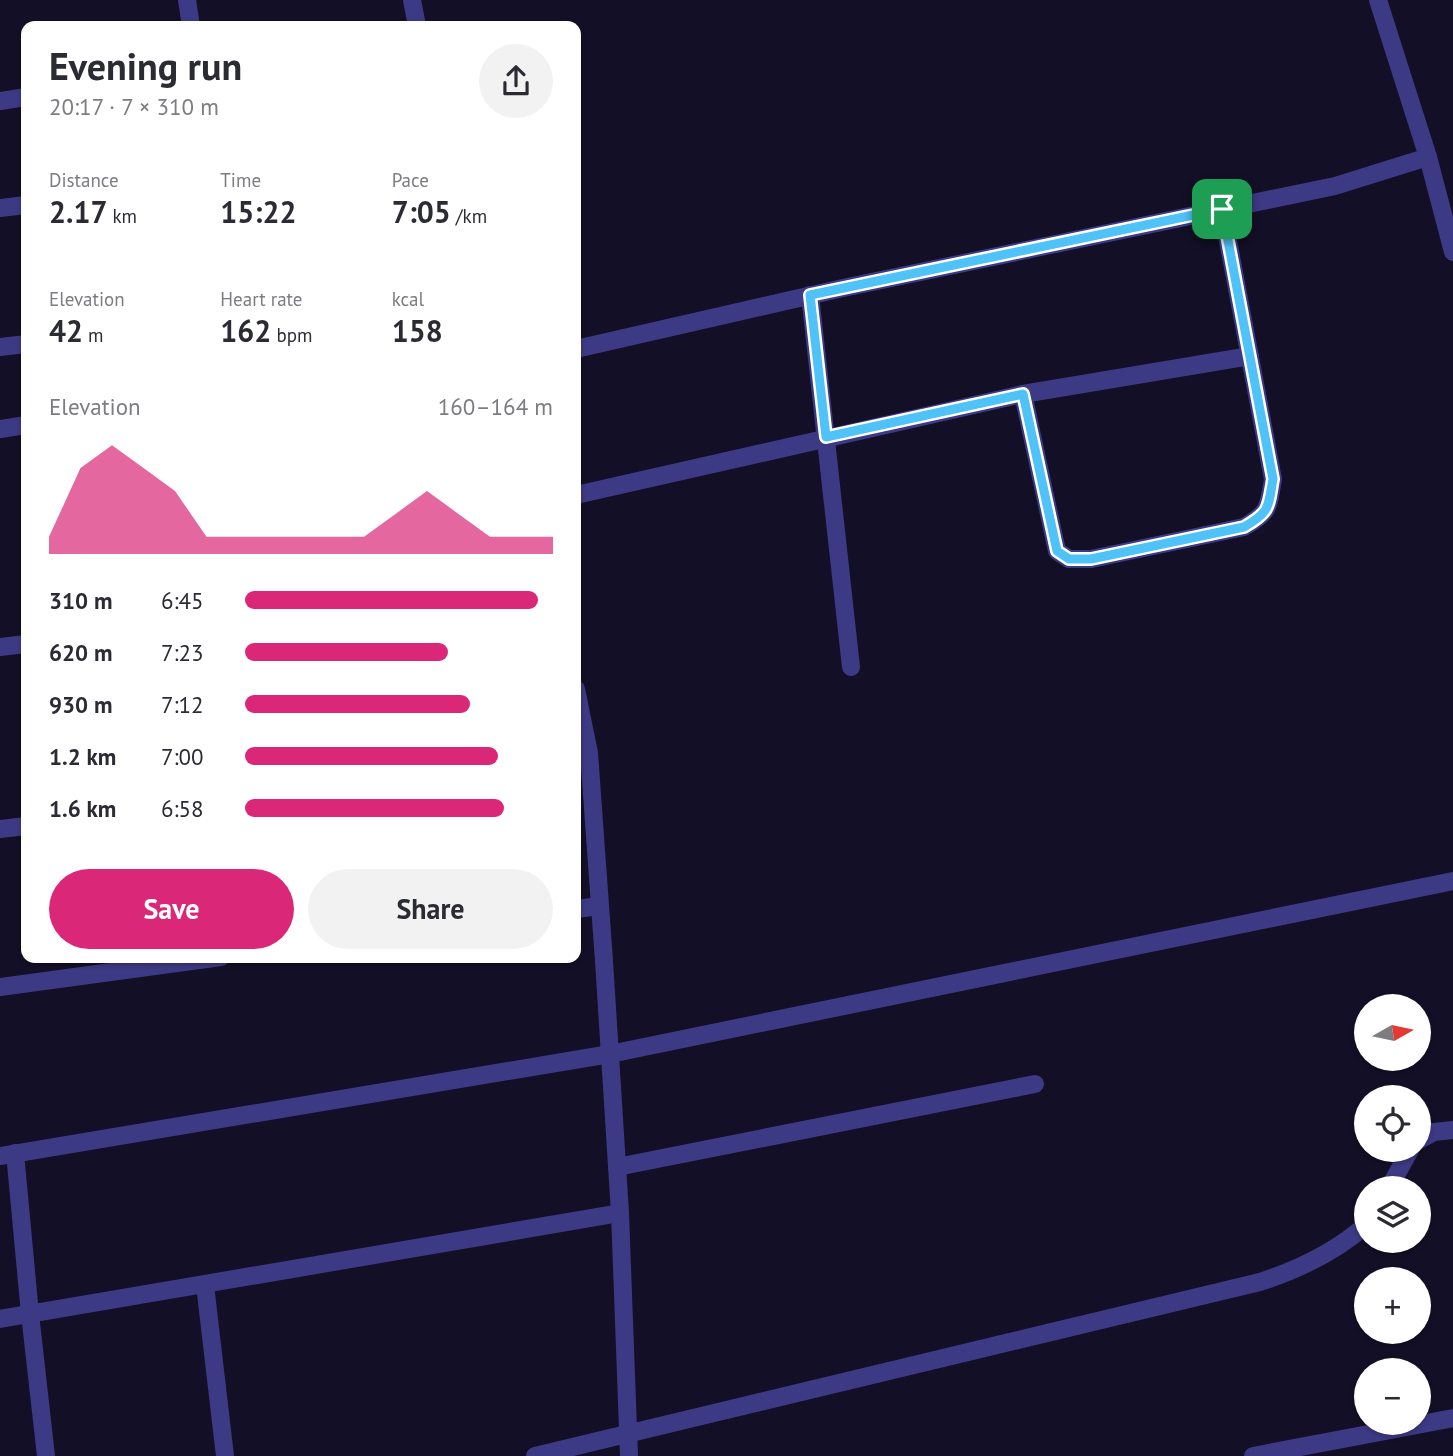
<!DOCTYPE html>
<meta charset="utf-8">
<style>
body{margin:0;font-family:"PT Sans",sans-serif;background:#f2f2f3;color:#2b2b33;height:100vh;display:flex;flex-direction:column;font-size:26px;white-space:nowrap}
*{box-sizing:border-box;margin:0}
p{font-size:23px;color:#7c7c81}
.icon{flex:none;width:38px;height:38px;fill:none;stroke:currentColor;stroke-width:2;stroke-linecap:round;stroke-linejoin:round}
.map{position:relative;flex:1;overflow:hidden}
.panel{position:absolute;left:21px;top:21px;width:560px;height:942px;display:flex;flex-direction:column;background:#fff;border-radius:14px;box-shadow:0 2px 5px #0004}
.panel>*{flex:none}
.needle{width:46px;rotate:81deg}
.controls{position:absolute;left:1354px;top:994px;display:grid;gap:14px}
.controls a{display:grid;place-items:center;width:77px;height:77px;border-radius:50%;background:#fff;box-shadow:0 2px 5px #0004;font-size:35px}
.pin{position:absolute;display:grid;place-items:center;width:60px;height:60px;color:#fff;margin:-30px;border-radius:14px;box-shadow:0 4px 10px #0006}
.round{display:grid;place-items:center;flex:none;width:74px;height:74px;border-radius:37px;background:#f2f2f3}
.head{display:flex;align-items:center;justify-content:space-between;height:119px;padding:0 28px}
h1{font-size:38px;font-weight:700;line-height:52px}
.metrics{display:grid;grid-template-columns:repeat(3,1fr);gap:10px;height:119px;padding:7px 28px}
.metrics div{display:grid;align-content:center}
.metrics b{font-size:30px;font-weight:700}
.metrics small{font-size:19px;font-weight:400}
.metrics p{font-size:19px}
.chart{height:196px;padding:14px 28px}
.chart p{display:flex;justify-content:space-between}
.chart svg{width:100%;height:126px;margin-top:7px;fill:#db2777;opacity:.7}
.primary-button{display:flex;gap:14px;margin-top:auto;padding:14px 28px}
.primary-button a{flex:1;height:80px;border-radius:42px;background:#db2777;color:#fff;font-size:28px;font-weight:700;line-height:80px;text-align:center}
.primary-button a+a{background:#f2f2f3;color:#2b2b33}
ul{padding:0 28px;list-style:none;font-size:23px}
li{display:grid;grid-template-columns:112px 84px 1fr;align-items:center;height:52px}
li i{height:18px;border-radius:9px;background:#db2777}
.map>svg:first-child{display:block}
.lines{fill:none;stroke-linecap:round;stroke-linejoin:round}
.minor{stroke:#3d3a85;stroke-width:18}
.route-casing{stroke:#fff;stroke-width:14}
.route{stroke:#4fc3f7;stroke-width:9}
</style>
<div class="map">
<svg width="1453" height="1456" viewBox="0 0 1453 1456">
<rect width="100%" height="100%" fill="#130f26"/>
<g class="lines">
<g class="minor">
<path d="M187,0L191,26"/>
<path d="M412,0L417,26"/>
<path d="M1378,0L1428,157L1453,252"/>
<path d="M0,101L26,97"/>
<path d="M0,208L26,205"/>
<path d="M810,295L851,667"/>
<path d="M0,347L26,344"/>
<path d="M576,349L843,288L1335,186L1428,157"/>
<path d="M1023,394L1057,551L1069,559H1091L1244,527C1270,512 1268,508 1273,479L1222,209"/>
<path d="M0,429L26,425"/>
<path d="M576,495L1023,394L1250,356"/>
<path d="M0,647L26,644"/>
<path d="M576,689L589,753L604,961L620,1213L629,1456"/>
<path d="M0,829L26,826"/>
<path d="M576,909L600,906"/>
<path d="M0,987L221,957"/>
<path d="M1419,1140L1434,1132L1453,1130"/>
<path d="M15,1153L30,1314L46,1456"/>
<path d="M0,1156L610,1054L1453,881"/>
<path d="M617,1167L1035,1084"/>
<path d="M1389,1188L1410,1150"/>
<path d="M205,1285L225,1456"/>
<path d="M0,1319L620,1213"/>
<path d="M535,1456L1260,1282C1297,1270 1337,1251 1367,1224"/>
<path d="M1253,1456L1453,1418"/>
</g>
</g>
<g class="lines">
<defs>
<path id="route" d="M1222,209L1273,479C1268,508 1270,512 1244,527L1091,559H1069L1057,551L1023,394L826,437L810,295Z"/>
</defs>
<use href="#route" class="route-casing"/>
<use href="#route" class="route"/>
</g>
</svg>
<div class="controls">
<a><svg class="needle" viewBox="-14 -14 28 28"><path d="M0-13l5 13h-10z" fill="#e53935"/><path d="M0 13l5-13h-10z" fill="#7c7c81"/></svg></a>
<a><svg class="icon" aria-label="locate" viewBox="0 0 24 24"><circle cx="12" cy="12" r="6"/><path d="M12 2v4M12 18v4M2 12h4M18 12h4"/></svg></a>
<a><svg class="icon" aria-label="layers" viewBox="0 0 24 24"><path d="M12 4l9 5-9 5-9-5zM3 14l9 5 9-5"/></svg></a>
<a>+</a>
<a>−</a>
</div>
<div class="pin" style="left:1222px;top:209px;background:#1e9e55"><svg class="icon" aria-label="arrive" viewBox="0 0 24 24"><path d="M6 21V4h12l-3 4 3 4H6"/></svg></div>
<section class="panel">
<div class="head"><div><h1>Evening run</h1><p>20:17 · 7 × 310 m</p></div><a class="round"><svg class="icon" aria-label="share" viewBox="0 0 24 24"><path d="M12 15V3M7 8l5-5 5 5M5 13v7h14v-7"/></svg></a></div>
<div class="metrics">
<div><p>Distance</p><b>2.17<small> km</small></b></div>
<div><p>Time</p><b>15:22</b></div>
<div><p>Pace</p><b>7:05<small> /km</small></b></div>
</div>
<div class="metrics">
<div><p>Elevation</p><b>42<small> m</small></b></div>
<div><p>Heart rate</p><b>162<small> bpm</small></b></div>
<div><p>kcal</p><b>158</b></div>
</div>
<div class="chart"><p><span>Elevation</span>160–164 m</p>
<svg viewBox="0 0 160 44" preserveAspectRatio="none"><path d="M0 44V38L10 14L20 6L30 14L40 22L50 38L60 38L70 38L80 38L90 38L100 38L110 30L120 22L130 30L140 38L150 38L160 38V44z"/></svg>
</div>
<ul>
<li><b>310 m</b>6:45<i style="width:95%"></i></li>
<li><b>620 m</b>7:23<i style="width:66%"></i></li>
<li><b>930 m</b>7:12<i style="width:73%"></i></li>
<li><b>1.2 km</b>7:00<i style="width:82%"></i></li>
<li><b>1.6 km</b>6:58<i style="width:84%"></i></li>
</ul>
<div class="primary-button"><a>Save</a><a>Share</a></div>
</section>
</div>
